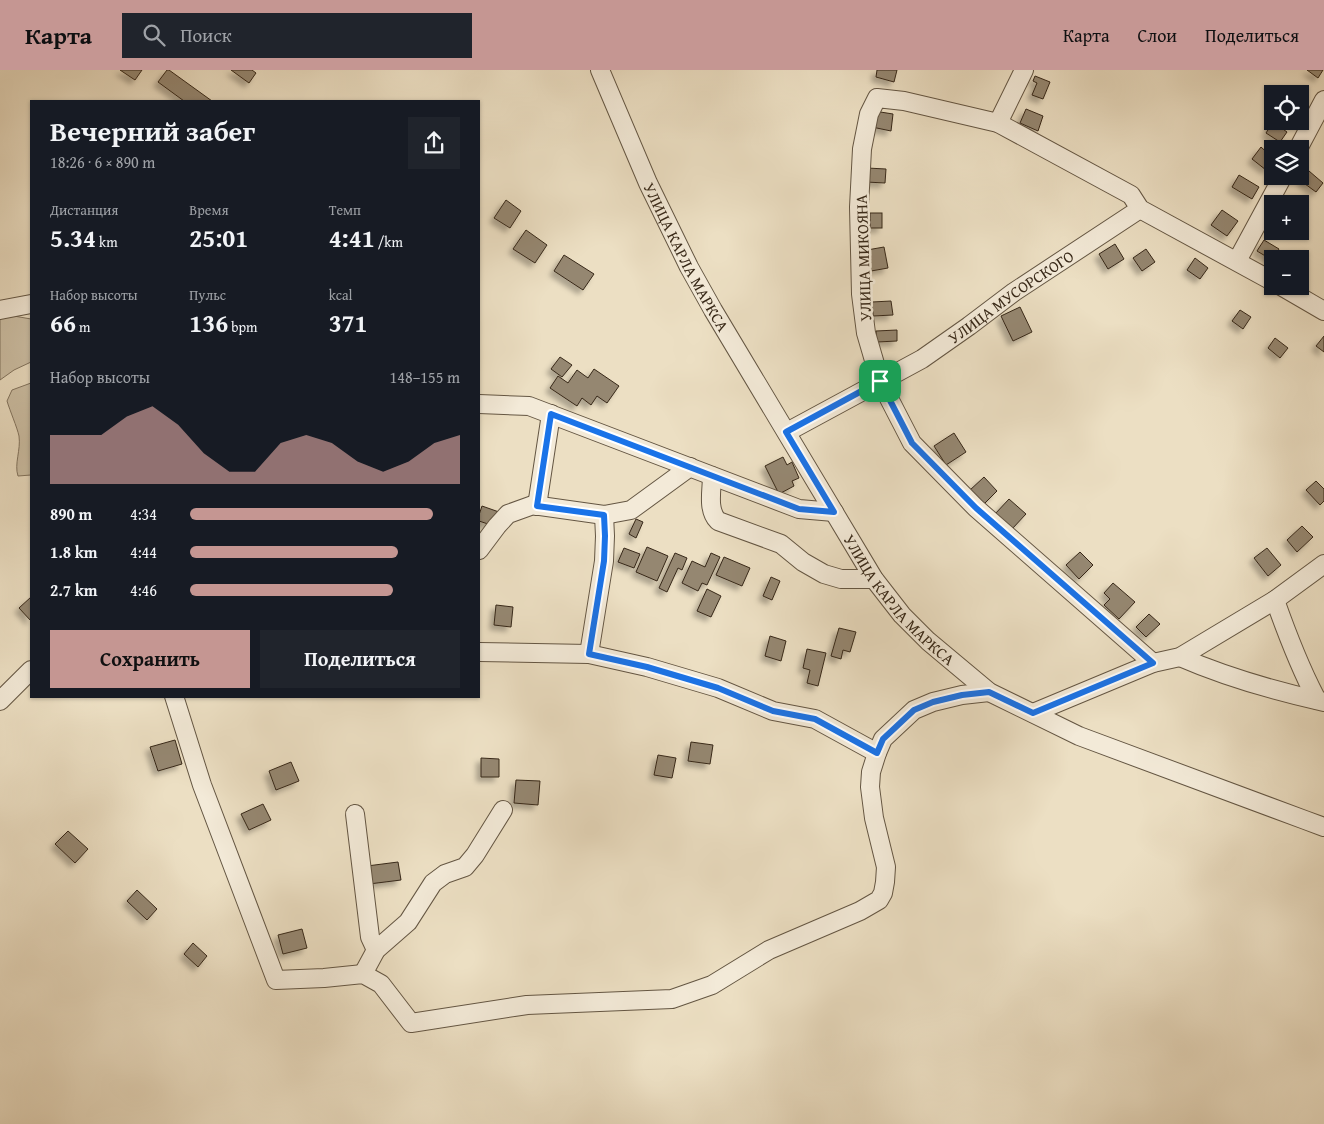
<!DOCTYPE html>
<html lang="ru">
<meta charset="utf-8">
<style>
body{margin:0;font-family:"Gentium Book Plus",serif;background:#20242c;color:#f1f3f6;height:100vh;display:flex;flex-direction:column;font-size:19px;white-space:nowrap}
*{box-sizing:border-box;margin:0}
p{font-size:16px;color:#9ea1a6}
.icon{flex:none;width:28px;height:28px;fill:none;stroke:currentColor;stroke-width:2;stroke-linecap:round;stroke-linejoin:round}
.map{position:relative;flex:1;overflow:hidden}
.details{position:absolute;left:30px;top:30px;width:450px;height:598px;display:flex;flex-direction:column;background:#171b24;border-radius:0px;box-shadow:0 1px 4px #0004}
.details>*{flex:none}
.buttons{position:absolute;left:1264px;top:15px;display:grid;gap:10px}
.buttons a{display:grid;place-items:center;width:45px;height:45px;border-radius:0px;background:#171b24;box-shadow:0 1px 4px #0004;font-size:25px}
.pin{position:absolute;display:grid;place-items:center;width:42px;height:42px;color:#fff;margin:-21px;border-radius:10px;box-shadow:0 2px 8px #0006}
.round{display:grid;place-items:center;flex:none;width:52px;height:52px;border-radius:0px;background:#20242c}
.overview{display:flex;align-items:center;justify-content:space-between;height:85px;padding:0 20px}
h1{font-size:28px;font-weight:600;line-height:38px}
.figures{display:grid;grid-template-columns:repeat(3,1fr);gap:8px;height:85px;padding:5px 20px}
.figures div{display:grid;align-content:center}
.figures b{font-size:25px;font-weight:600}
.figures small{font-size:14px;font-weight:400}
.figures p{font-size:14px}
.chart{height:140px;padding:10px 20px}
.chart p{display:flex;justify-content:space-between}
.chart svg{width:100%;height:90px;margin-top:5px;fill:#c59692;opacity:.7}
.action{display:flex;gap:10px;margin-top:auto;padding:10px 20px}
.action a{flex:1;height:58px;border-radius:0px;background:#c59692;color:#111;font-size:20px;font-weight:600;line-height:58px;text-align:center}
.action a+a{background:#20242c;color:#f1f3f6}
ul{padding:0 20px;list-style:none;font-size:16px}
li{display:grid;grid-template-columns:80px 60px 1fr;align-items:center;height:38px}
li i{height:12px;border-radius:6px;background:#c59692}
header{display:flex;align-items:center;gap:30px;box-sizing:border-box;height:70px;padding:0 25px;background:#c59692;color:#111}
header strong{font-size:24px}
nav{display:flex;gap:28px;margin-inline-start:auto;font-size:18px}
.search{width:350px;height:45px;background:#20242c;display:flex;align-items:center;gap:12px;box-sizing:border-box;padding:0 18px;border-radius:0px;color:#9ea1a6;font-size:19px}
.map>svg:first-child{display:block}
.green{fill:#cdc0a6;stroke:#82745f}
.building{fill:#958771;stroke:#372818;filter:url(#shadow)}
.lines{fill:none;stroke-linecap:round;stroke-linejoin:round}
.minor-casing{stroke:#645643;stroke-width:20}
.minor{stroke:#f3ead8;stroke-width:18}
.route-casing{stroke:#fff;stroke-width:10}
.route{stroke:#1a73e8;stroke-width:6}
.labels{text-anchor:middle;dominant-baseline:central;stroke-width:5;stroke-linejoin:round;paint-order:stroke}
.street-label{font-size:16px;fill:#372818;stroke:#f3ead8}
</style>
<header>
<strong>Карта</strong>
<div class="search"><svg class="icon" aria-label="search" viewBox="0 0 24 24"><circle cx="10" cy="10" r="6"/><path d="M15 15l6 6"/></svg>Поиск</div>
<nav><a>Карта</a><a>Слои</a><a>Поделиться</a></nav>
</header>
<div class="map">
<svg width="1324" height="1054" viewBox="0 0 1324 1054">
<defs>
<filter id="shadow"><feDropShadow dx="-4.5" dy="4.5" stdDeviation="2.5" flood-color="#0004"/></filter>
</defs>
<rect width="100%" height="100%" fill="#ecdfc3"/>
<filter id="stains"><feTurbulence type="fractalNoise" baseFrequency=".004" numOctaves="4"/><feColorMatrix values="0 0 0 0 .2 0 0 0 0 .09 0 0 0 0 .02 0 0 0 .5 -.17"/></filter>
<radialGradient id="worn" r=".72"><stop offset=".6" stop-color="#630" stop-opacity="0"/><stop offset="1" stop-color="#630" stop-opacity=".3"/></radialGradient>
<g class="green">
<path d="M0,234L8,245L31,249V292L14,300L0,310Z"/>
<path d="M31,313V405L18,406C14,394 21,380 19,366C17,357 10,341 7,331L12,320Z"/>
</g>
<g class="building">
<path d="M120,0H142L135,10Z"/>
<path d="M167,0H169L212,31H184L158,12Z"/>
<path d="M231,0H252L256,3L249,13Z"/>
<path d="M877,0H897L894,12L876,7Z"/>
<path d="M1307,0H1323L1318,8Z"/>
<path d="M1035,6L1050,12L1043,29L1032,25L1037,13L1033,11Z"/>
<path d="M1026,39L1043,46L1038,61L1020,53Z"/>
<path d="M874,41L893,44L891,61L872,57Z"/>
<path d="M1273,52L1287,62L1280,72L1266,63Z"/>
<path d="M1261,77L1272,87V92L1266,100L1252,89Z"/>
<path d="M867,98L886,99L885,113L866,112Z"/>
<path d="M1309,101L1323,113L1316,122L1301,111Z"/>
<path d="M1239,105L1259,117L1252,129L1232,117Z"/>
<path d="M506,130L521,141L510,158L494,148Z"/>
<path d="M1222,140L1238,151L1227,166L1211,155Z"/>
<rect x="870" y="143" width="12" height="15"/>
<path d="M526,160L547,175L535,193L513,179Z"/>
<path d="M1264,170L1279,179L1272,190L1257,181Z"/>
<path d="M1115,174L1124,189L1108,199L1099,184Z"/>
<path d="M884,177L888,198L871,201L867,180Z"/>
<path d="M1146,179L1155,192L1142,201L1133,188Z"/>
<path d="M564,185L594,204L583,220L554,201Z"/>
<path d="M1195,188L1208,198L1200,209L1187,200Z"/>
<path d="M891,231L893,245L873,246L872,232Z"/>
<path d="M1020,237L1032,262L1013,271L1001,246Z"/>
<path d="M1240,240L1251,247L1243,259L1232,251Z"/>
<path d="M897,260V271L877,272L876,261Z"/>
<path d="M1324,266V282L1316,276Z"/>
<path d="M1275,268L1288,278L1280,288L1268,278Z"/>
<path d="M560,287L572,295L562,307L551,299Z"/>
<path d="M594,299L619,316L607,333L597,326L591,335L582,328L577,336L550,318L558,306L568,313L577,300L588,308Z"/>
<path d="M954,363L966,382L946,395L934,376Z"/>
<path d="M783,387L787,395L792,392L799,408L792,411L794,416L779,424L765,396Z"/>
<path d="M984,407L997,421L983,435L969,421Z"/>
<path d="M1316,411L1324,419V431L1320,435L1306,420Z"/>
<path d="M1009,429L1026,444L1012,459L995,444Z"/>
<path d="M482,436L499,442L494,456L479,451V445Z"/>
<path d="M636,449L643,452L636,468L629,464Z"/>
<path d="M1302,456L1313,467L1297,482L1287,470Z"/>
<path d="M647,477L668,486L657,511L636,502Z"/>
<path d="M624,478L640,484L634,498L618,492Z"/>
<path d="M1267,478L1281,495L1268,506L1254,488Z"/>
<path d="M1080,482L1093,495L1079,509L1066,495Z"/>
<path d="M675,483L687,488L682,500L678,498L667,522L659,518Z"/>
<path d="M711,483L720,487L707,515L702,513L698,521L682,513L692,491L705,497Z"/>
<path d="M724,487L750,498L742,516L716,505Z"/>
<path d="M771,507L780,511L772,530L763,526Z"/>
<path d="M1113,513L1135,532L1119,549L1104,535L1110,529L1104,523Z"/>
<path d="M707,519L721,526L711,547L697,541Z"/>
<path d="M31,527V551L19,538Z"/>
<path d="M496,535L513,537L511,557L494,555Z"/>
<path d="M1149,544L1160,554L1146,567L1136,557Z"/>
<path d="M839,558L856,562L850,582L843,580L841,589L831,586Z"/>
<path d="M770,566L786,571L781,591L765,586Z"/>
<path d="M807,579L826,583L818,616L807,613L810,600L803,598Z"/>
<path d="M175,670L182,694L158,701L150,677Z"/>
<path d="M691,672L713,675L710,694L688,691Z"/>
<path d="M658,685L676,688L672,708L654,705Z"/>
<path d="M481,688L499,689V707H481Z"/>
<path d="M291,692L299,711L276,720L269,701Z"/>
<path d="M516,710L540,711L538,735L514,733Z"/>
<path d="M263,734L271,750L249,760L241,744Z"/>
<path d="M68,761L88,779L75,793L55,774Z"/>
<path d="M398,792L401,810L369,814L367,796Z"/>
<path d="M137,820L157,839L147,850L127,831Z"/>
<path d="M302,859L307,878L283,884L278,865Z"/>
<path d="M193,873L207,886L198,897L184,884Z"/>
</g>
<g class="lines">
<defs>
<g id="minor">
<path id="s1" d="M600,0L648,113L689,197L713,240L874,509L902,545L928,571L989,622L1079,666L1305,750L1324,757"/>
<path d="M998,53L1024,0"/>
<path d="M1298,79L1324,30"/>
<path d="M1237,191L1283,106"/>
<path d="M1281,216L1324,241"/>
<path d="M0,240L31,234"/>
<path d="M479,334L529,336L799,439L834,442"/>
<path id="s2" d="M787,362L922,289L969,256L1014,222L1140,139"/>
<path d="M712,406C712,420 707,440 718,451L781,474L803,492L824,504L841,509H874"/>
<path d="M537,436L551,344"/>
<path d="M479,480L497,456L508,444L533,435L604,445L631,440L690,397"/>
<path d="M1275,530C1287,564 1300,598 1317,630"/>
<path d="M479,582L589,584L647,597L718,618L773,641L815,649L877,683"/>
<path d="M589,584L604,491L605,466L604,445"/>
<path d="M1180,587C1226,607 1275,621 1324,632"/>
<path d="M1153,593L976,438L912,373L880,311L866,263L861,224L859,137L862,79L869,44L877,28L904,31L998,53L1131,125L1140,139L1272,211"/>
<path d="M174,626L202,715L276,910L324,908L363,904L381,914L411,953L527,935L672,929L712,915L769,880L860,841L879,830L883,823L885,812L886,797L874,748L870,717L871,702L877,683L883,669L914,640L933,632L962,625L989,622"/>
<path d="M0,631L31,600"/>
<path d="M1033,643L1153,593L1180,587L1275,530L1324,494"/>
<path d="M355,744L370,867L376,880"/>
<path d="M363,904L376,880L408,852L433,813L445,804L465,797L475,785L503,740"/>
</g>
</defs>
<use href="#minor" class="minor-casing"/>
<use href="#minor" class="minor"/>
</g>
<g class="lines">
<defs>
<path id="route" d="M880,311L912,373L976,438L1153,593L1033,643L989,622L962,625L933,632L914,640L883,669L877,683L815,649L773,641L718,618L647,597L589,584L604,491L605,466L604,445L537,436L551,344L799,439L834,442L786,362Z"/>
</defs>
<use href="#route" class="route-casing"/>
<use href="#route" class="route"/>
</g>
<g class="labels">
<g class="street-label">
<text stroke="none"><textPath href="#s1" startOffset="206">УЛИЦА КАРЛА МАРКСА</textPath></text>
<text transform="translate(863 188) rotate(-92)">УЛИЦА МИКОЯНА</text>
<text stroke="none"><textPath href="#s2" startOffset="262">УЛИЦА МУСОРСКОГО</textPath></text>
<text stroke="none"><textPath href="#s1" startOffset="611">УЛИЦА КАРЛА МАРКСА</textPath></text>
</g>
</g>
<rect width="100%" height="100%" filter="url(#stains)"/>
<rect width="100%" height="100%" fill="url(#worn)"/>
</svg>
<div class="buttons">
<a><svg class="icon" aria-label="locate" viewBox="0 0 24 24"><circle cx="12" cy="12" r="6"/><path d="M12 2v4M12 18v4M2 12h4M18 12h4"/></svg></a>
<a><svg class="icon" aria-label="layers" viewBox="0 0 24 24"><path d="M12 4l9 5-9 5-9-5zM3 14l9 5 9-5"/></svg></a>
<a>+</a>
<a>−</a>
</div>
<div class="pin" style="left:880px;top:311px;background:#1e9e55"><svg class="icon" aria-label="arrive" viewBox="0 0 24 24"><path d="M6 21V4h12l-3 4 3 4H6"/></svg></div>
<section class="details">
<div class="overview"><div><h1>Вечерний забег</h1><p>18:26 · 6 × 890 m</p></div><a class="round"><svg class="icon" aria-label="share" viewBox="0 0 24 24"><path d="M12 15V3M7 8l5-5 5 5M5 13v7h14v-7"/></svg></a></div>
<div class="figures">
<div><p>Дистанция</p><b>5.34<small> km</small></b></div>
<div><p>Время</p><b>25:01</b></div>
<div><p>Темп</p><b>4:41<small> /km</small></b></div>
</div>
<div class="figures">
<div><p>Набор высоты</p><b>66<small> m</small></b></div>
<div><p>Пульс</p><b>136<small> bpm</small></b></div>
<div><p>kcal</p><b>371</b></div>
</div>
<div class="chart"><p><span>Набор высоты</span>148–155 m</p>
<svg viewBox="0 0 160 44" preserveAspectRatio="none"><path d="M0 44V20L10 20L20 20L30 11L40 6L50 15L60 29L70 38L80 38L90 24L100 20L110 24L120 33L130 38L140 33L150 24L160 20V44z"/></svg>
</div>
<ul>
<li><b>890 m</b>4:34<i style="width:90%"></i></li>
<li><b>1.8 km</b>4:44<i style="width:77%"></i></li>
<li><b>2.7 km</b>4:46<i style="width:75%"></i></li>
</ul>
<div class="action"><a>Сохранить</a><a>Поделиться</a></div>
</section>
</div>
